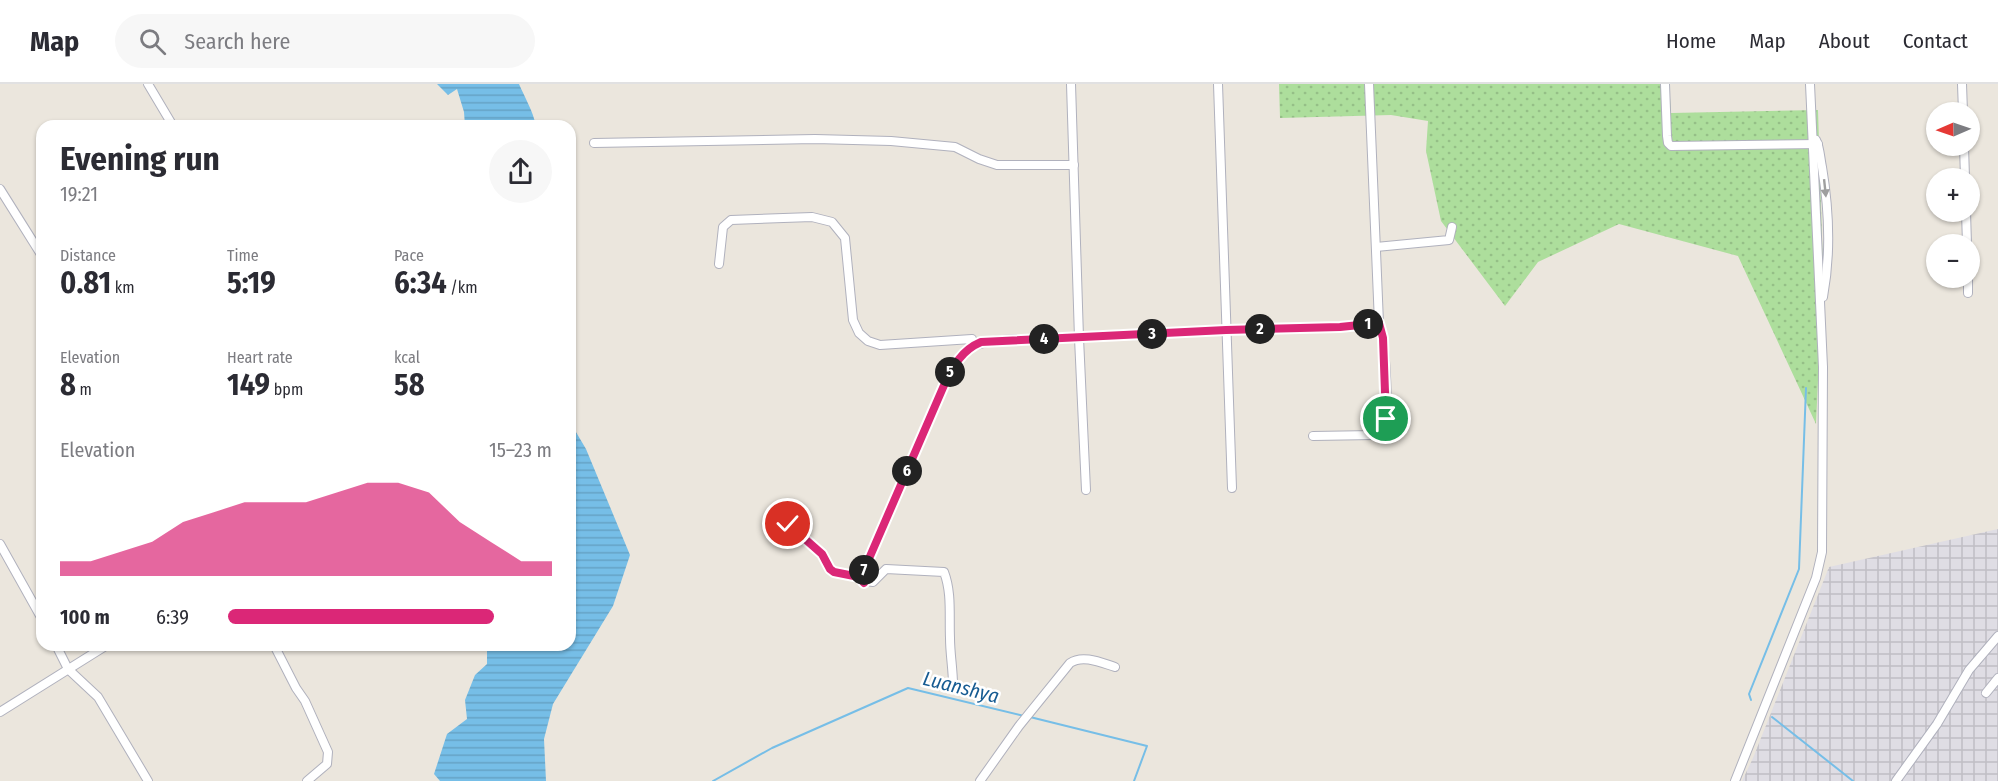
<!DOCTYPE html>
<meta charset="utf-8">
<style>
body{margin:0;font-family:"Fira Sans Condensed",sans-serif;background:#f7f7f7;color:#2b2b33;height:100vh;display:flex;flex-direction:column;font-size:22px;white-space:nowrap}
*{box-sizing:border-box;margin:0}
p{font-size:20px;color:#7c7c81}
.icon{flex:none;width:33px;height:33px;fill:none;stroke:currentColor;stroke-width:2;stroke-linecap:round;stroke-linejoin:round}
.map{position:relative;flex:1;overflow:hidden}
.details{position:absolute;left:36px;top:36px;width:540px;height:531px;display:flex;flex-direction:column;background:#fff;border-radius:18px;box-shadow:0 2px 4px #0004}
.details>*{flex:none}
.needle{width:39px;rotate:268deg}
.tools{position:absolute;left:1926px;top:18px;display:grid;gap:12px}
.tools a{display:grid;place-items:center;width:54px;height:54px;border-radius:50%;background:#fff;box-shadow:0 2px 4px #0004;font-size:30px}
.pin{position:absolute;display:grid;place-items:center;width:51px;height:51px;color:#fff;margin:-26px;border:3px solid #fff;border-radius:50%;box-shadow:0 2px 6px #0007}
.km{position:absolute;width:30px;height:30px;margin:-15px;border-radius:50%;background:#222;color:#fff;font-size:16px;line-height:30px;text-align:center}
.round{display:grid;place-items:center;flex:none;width:63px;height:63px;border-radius:32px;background:#f7f7f7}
.overview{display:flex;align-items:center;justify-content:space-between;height:102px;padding:0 24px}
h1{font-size:33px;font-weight:700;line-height:45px}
.metrics{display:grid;grid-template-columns:repeat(3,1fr);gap:9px;height:102px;padding:6px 24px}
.metrics div{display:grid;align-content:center}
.metrics b{font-size:30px;font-weight:700}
.metrics small{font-size:16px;font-weight:400}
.metrics p{font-size:16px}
.chart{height:168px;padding:12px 24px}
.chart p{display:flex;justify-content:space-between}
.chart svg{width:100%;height:108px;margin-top:6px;fill:#db2777;opacity:.7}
ul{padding:0 24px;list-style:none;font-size:20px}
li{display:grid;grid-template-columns:96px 72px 1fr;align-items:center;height:45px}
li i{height:15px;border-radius:8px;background:#db2777}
header{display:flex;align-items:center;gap:36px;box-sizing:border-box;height:84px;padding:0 30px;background:#fff;border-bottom:2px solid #e1e1e2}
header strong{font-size:28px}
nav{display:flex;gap:33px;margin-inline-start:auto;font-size:21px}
.search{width:420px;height:54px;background:#f7f7f7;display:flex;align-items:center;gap:15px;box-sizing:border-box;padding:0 21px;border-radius:33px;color:#7c7c81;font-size:22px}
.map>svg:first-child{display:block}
.industrial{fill:url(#industrial-grid)}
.park{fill:url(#park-dots)}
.water{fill:url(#water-rules)}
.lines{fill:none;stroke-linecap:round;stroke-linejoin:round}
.stream{stroke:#76bee7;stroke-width:2}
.minor-casing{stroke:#b0b1bd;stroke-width:10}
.minor{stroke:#fff;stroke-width:8}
.oneway{fill:#9f9f9f}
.route-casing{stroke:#fff;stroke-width:12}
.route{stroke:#db2777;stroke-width:8}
.labels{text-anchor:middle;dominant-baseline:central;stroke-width:5;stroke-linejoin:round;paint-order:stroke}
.water-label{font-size:20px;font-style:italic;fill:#165b92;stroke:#fff}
</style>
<header>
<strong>Map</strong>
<div class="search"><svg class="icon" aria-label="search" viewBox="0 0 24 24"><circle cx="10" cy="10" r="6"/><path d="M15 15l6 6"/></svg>Search here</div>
<nav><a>Home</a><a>Map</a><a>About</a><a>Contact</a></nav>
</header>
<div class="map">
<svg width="1998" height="697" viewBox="0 0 1998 697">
<defs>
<pattern id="industrial-grid" width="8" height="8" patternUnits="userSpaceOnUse" patternTransform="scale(1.5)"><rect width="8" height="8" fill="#dfdde4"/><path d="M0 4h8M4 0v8" fill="none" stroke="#c0bec4"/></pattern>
<pattern id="park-dots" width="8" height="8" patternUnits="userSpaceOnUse" patternTransform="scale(1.5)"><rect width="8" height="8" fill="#adde9c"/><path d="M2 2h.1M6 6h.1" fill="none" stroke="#95bf87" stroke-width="1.8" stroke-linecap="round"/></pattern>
<pattern id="water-rules" width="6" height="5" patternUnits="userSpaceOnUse" patternTransform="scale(1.5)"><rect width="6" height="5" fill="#76bee7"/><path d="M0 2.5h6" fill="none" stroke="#66a3c6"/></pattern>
</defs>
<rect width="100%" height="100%" fill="#ebe6dd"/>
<path class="industrial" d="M1998,445V697H1742L1753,674L1829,483Z"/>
<path class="park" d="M1279,0H1669L1671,29L1818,26L1823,186L1816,340L1738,172L1619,140L1538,178L1505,222L1441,137L1426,67L1428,37L1391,31L1280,34Z"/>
<g class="water">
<path d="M437,0H519C525,14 533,27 536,42H465L464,28L457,5L448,11Z"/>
<path d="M570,338L586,365L630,471L613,522L553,620L544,655L546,697H440L434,690L447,650L467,635L465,616L475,591L487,580V565L485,561H570Z"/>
</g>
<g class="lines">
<g class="stream">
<path d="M1751,616L1749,610L1799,485L1806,304"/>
<path d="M1030,633L1147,662L1134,697"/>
<path d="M1772,633L1853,697"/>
<path d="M713,697L772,664L908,604L1024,632"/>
</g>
<defs>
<g id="minor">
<path d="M148,0L173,42"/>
<path d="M1071,0L1079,254L1086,406"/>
<path d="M1218,0L1232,404"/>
<path d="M1665,0L1667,52L1668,59L1671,62L1818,60"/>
<path d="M1962,0L1963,28"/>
<path d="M1816,56C1820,64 1820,74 1822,83C1829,125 1831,170 1823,213"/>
<path d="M594,59L815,55L891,57L955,63L979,75L997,81H1074"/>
<path d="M1964,62L1965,94"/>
<path d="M0,105L42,172"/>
<path d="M1966,128L1967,160"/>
<path d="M1376,163L1449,156L1452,143"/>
<path d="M719,180L723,143L731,136L812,133L832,138L845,154L853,236L859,249L868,257L880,261L972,255L970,262"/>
<path d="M1968,194V209"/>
<path d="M1313,352L1374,351C1380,348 1383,345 1385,338C1389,323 1385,252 1379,239"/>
<path d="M788,440L822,470L830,485L834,488L859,493L864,499L866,497L873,498L886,485L944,488C952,509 949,531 950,554C950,570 953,585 953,601"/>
<path d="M0,460L42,535"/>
<path d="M866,497L864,486L868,477L945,299C961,267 966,259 1003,256L1226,246L1340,243L1379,239L1369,0"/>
<path d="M56,561L68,585L98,613L148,697"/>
<path d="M274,561L296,604L305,617L328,668L327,680L307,697"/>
<path d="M1986,609L1998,594"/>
<path d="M0,628L107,561"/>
<path d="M980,697L1019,642L1070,579C1083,570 1102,579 1115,583"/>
<path d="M1735,697L1816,494L1822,468L1823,283L1810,0"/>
<path d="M1896,697L1937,640L1969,586L1998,552"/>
</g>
</defs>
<use href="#minor" class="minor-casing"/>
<use href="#minor" class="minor"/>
</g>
<defs><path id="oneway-solid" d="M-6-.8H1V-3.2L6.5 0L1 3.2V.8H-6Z" transform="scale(1.5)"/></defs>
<use class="oneway" href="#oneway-solid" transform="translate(1825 104) rotate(84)"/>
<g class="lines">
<defs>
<path id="route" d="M788,440L822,470L830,485L834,488L859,493L864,499V486L868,477L945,299C954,281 962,266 981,258L1226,246L1340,243L1379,239L1383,254L1386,335"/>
</defs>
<use href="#route" class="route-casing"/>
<use href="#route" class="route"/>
</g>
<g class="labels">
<g class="water-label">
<text transform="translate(961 603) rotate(14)">Luanshya</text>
</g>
</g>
</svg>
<div class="tools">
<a><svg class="needle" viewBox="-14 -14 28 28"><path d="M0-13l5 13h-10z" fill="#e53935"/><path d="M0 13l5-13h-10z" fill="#7c7c81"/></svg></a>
<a>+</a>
<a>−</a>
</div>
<div class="pin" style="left:1386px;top:335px;background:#1e9e55"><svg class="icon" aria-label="arrive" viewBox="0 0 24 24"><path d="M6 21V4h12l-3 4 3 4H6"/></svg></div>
<div class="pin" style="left:788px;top:440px;background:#d93025"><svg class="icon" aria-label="check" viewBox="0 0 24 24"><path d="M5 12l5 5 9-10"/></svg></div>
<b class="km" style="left:1368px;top:240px">1</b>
<b class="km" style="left:1260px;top:245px">2</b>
<b class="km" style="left:1152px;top:250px">3</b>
<b class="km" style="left:1044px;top:255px">4</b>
<b class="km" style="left:950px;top:288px">5</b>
<b class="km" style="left:907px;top:387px">6</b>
<b class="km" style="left:864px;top:486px">7</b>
<section class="details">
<div class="overview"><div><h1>Evening run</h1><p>19:21</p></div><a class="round"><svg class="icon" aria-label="share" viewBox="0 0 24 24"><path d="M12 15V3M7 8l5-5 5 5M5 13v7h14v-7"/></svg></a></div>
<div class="metrics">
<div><p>Distance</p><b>0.81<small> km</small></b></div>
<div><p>Time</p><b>5:19</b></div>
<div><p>Pace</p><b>6:34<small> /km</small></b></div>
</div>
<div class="metrics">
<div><p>Elevation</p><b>8<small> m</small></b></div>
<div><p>Heart rate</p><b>149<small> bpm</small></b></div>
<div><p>kcal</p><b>58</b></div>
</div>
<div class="chart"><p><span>Elevation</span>15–23 m</p>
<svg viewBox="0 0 160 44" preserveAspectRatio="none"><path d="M0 44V38L10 38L20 34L30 30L40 22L50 18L60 14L70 14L80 14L90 10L100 6L110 6L120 10L130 22L140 30L150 38L160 38V44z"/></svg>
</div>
<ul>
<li><b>100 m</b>6:39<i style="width:82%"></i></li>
</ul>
</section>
</div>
